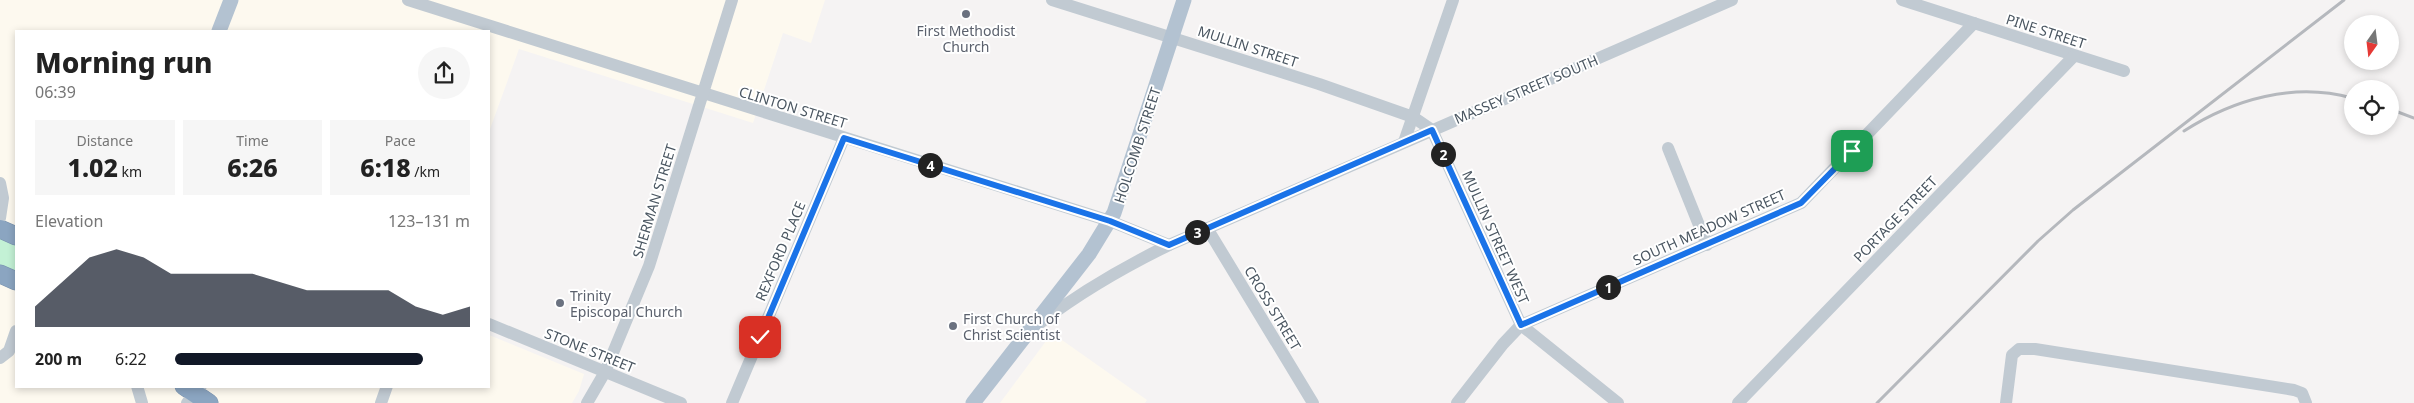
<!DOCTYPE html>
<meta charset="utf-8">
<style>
body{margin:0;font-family:"Noto Sans",sans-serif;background:#f6f6f6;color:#222;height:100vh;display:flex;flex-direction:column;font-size:19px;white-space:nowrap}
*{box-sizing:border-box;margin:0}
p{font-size:16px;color:#767676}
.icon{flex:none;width:28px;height:28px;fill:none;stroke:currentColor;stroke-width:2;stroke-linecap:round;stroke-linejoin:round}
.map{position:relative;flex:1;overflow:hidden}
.drawer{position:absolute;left:15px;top:30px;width:475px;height:358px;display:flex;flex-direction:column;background:#fff;border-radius:0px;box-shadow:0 2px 8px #0003}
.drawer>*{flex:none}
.needle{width:32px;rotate:194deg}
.fabs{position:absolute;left:2344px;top:15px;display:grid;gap:10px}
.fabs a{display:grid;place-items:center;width:55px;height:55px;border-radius:50%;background:#fff;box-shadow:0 2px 8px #0003;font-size:25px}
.pin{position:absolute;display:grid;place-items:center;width:42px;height:42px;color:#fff;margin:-21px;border-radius:10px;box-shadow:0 2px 8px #0006}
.km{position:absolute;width:25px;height:25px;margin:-12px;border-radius:50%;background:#222;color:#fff;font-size:14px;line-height:25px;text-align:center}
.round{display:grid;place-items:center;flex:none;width:52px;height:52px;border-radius:26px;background:#f6f6f6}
.summary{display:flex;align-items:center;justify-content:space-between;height:85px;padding:0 20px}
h1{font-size:28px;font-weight:800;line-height:38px}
.stats{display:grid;grid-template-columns:repeat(3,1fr);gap:8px;height:85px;padding:5px 20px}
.stats div{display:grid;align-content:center;border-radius:0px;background:#f6f6f6;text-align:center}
.stats b{font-size:25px;font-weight:800}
.stats small{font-size:14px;font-weight:400}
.stats p{font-size:14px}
.chart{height:140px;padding:10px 20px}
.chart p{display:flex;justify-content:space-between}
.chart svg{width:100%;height:90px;margin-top:5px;fill:#111827;opacity:.7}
ul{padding:0 20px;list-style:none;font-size:16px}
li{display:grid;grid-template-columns:80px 60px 1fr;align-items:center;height:38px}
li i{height:12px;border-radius:6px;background:#111827}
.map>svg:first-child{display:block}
.commercial{fill:#fdf9ef}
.green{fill:#c3f1d5}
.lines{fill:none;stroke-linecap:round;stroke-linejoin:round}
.highway-casing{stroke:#7690ad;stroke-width:19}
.minor{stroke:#c1cad2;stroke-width:12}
.major{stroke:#b3c2d1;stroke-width:15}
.highway{stroke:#8ba5c1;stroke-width:18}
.rail{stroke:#b5b8bd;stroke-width:3}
.route-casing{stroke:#fff;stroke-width:10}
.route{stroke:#1a73e8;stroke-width:6}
.worship-dot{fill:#6b7280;stroke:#fff;stroke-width:2}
.labels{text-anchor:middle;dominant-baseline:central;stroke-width:4;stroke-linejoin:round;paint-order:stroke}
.worship-label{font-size:14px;fill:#5b616d;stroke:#fff;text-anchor:start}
.street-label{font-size:14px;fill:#4a5661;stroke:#fff}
</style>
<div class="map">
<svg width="2414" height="403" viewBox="0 0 2414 403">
<rect width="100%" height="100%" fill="#f5f3f3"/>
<g class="commercial">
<path d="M0,0H825L811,43L783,33L753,123L519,49L489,132V31H16V386H489V335L584,374L579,391L572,403H0Z"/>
<path d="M1052,333L1147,400L1145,403H1000Z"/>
</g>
<path class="green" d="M0,237L16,244V272L0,265Z"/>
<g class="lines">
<defs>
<g id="highway">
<path d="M0,229L16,236"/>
<path d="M0,274L16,281"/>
<path d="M184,386L209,403"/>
</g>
</defs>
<use href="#highway" class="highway-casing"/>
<g class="minor">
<path d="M408,0L1110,221L1169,245"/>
<path d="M1052,0L1319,84L1413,117L1432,130L1521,325L1618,403"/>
<path d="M1902,0L2124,71"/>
<path d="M1404,142L1453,0"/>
<path d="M1668,148L1707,245"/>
<path d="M0,183L3,198L0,218"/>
<path d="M1207,228L1313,403"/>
<path d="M1040,323C1082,291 1122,268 1169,245L1732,0"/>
<path d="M489,324L681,403"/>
<path d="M0,358L9,351L16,331"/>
<path d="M137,386L142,403"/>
<path d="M187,403L201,386"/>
<path d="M381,403L387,386"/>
<path d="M587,403L605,372L649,266L732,0"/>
<path d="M732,403L844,138"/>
<path d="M1457,403L1503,344L1521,325L1801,203L1974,23"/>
<path d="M1738,403L2074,56"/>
<path d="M2006,403L2012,355L2019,349H2035L2294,390L2302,393L2306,403"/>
</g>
<g class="major">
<path d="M219,31L231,0"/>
<path d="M973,403L1089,254L1114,213L1184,0"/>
</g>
<use href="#highway" class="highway"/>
<g class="rail">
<path d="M2390,109L2414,118"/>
<path d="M2184,131C2234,99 2294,82 2352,98"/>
<path d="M1877,403L2038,241L2073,210L2344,0"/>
</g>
</g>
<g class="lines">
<defs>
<path id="route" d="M760,337L844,138L1110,221L1169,245L1432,130L1521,325L1801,203L1852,151"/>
</defs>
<use href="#route" class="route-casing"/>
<use href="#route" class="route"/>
</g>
<g class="worship-dot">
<circle cx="966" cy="14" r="5"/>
<circle cx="560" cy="303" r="5"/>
<circle cx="953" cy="326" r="5"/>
</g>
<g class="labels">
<g class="worship-label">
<text x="966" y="30" text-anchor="middle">First Methodist<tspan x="966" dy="16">Church</tspan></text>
<text x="570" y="295">Trinity<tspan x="570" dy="16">Episcopal Church</tspan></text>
<text x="963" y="318">First Church of<tspan x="963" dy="16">Christ Scientist</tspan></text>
</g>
<g class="street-label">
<text transform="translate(2046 31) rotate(18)">PINE STREET</text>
<text transform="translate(1248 46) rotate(18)">MULLIN STREET</text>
<text transform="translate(1526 89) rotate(-23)">MASSEY STREET SOUTH</text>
<text transform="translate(793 107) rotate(17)">CLINTON STREET</text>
<text transform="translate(1137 145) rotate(-72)">HOLCOMB STREET</text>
<text transform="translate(654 201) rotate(-73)">SHERMAN STREET</text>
<text transform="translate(1895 219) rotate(-46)">PORTAGE STREET</text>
<text transform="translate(1709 227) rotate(-24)">SOUTH MEADOW STREET</text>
<text transform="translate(1496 237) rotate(66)">MULLIN STREET WEST</text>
<text transform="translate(780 251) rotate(-67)">REXFORD PLACE</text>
<text transform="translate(1273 308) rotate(59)">CROSS STREET</text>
<text transform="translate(590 350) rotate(22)">STONE STREET</text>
</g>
</g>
</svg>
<div class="fabs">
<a><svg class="needle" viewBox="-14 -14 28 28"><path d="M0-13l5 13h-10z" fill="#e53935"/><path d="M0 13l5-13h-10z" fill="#767676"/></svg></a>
<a><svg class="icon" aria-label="locate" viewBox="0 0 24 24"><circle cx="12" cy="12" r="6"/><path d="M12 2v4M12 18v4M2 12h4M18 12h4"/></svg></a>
</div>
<div class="pin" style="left:1852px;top:151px;background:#1e9e55"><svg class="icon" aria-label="arrive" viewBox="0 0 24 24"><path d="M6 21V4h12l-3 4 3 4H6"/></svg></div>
<div class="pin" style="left:760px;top:337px;background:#d93025"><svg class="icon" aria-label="check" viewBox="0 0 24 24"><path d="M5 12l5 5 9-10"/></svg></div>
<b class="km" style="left:1608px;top:287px">1</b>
<b class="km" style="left:1443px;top:154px">2</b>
<b class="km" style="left:1197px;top:232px">3</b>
<b class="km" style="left:930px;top:165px">4</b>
<section class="drawer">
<div class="summary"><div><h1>Morning run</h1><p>06:39</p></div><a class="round"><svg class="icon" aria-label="share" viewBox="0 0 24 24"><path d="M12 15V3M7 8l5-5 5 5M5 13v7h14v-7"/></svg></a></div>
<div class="stats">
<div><p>Distance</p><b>1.02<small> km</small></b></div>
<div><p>Time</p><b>6:26</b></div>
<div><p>Pace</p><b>6:18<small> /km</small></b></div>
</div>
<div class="chart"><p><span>Elevation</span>123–131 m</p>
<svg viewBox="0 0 160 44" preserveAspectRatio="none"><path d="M0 44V34L10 22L20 10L30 6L40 10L50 18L60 18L70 18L80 18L90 22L100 26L110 26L120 26L130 26L140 34L150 38L160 34V44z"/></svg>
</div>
<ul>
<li><b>200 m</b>6:22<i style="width:84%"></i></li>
</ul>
</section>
</div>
